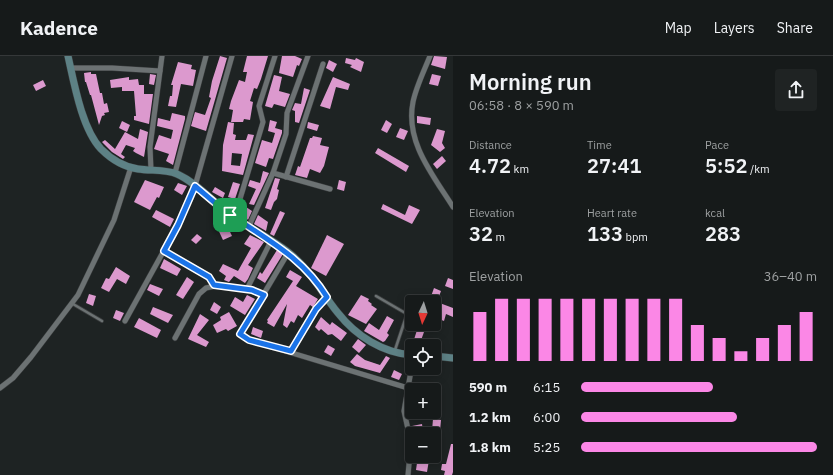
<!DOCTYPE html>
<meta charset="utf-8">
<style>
body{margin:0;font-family:"IBM Plex Sans",sans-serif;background:#1f2323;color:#f1f3f6;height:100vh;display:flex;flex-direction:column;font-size:15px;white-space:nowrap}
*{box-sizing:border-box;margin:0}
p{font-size:13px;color:#9ea1a2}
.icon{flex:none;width:22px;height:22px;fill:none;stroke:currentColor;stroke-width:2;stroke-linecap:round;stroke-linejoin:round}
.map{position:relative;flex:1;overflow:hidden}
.side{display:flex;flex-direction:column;background:#161a1a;width:380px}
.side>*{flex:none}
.needle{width:26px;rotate:184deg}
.buttons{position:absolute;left:405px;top:239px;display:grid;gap:8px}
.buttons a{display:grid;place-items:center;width:36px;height:36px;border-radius:4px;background:#161a1a;box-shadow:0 2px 10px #0003,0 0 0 1px #353839;font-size:20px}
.pin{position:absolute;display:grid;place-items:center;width:34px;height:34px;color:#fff;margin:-17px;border-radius:8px;box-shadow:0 2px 6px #0006}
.round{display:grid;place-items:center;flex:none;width:42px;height:42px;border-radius:4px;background:#1f2323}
.headline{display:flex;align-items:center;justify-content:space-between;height:68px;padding:0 16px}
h1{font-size:22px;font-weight:600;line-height:30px}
.stats{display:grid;grid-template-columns:repeat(3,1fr);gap:6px;height:68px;padding:4px 16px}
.stats div{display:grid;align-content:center}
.stats b{font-size:20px;font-weight:600}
.stats small{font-size:11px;font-weight:400}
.stats p{font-size:11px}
.chart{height:112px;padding:8px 16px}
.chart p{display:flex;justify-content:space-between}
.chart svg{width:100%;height:72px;margin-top:4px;stroke:#fb87e6;stroke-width:6}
ul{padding:0 16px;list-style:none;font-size:13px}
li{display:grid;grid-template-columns:64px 48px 1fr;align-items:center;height:30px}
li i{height:10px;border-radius:5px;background:#fb87e6}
header{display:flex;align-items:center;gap:24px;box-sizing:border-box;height:56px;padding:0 20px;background:#161a1a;border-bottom:1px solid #353839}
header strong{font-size:19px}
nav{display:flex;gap:22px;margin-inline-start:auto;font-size:14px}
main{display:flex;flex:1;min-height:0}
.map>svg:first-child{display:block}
.building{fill:#dc99ce;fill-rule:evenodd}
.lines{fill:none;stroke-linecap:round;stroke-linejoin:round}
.lane-casing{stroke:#3a3d3e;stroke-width:4}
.street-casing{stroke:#3a3d3e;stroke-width:6}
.secondary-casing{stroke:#3a3d3e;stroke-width:8}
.lane{stroke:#6c7273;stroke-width:2.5}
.street{stroke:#6c7273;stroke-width:5}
.secondary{stroke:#5d8185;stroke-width:7}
.route-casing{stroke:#fff;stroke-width:8}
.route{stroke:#1a73e8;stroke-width:5}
</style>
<header>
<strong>Kadence</strong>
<nav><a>Map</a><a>Layers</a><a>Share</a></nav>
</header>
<main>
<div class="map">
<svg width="453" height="419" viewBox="0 0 453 419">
<rect width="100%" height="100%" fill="#1e2323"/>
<g class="building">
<path d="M220,0L227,2L206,75L191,70L195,56L205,59L211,42L209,41L212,25Z"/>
<path d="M247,0H268L261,23L257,33L254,32L250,45L253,46L250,64L244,63L243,66H231L233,54L229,53L231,45L239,24L245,26L247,16H243Z"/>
<path d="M282,0H295L302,3L299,10L297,9L293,21L279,17Z"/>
<path d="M434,0L447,1L445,13L431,9Z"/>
<path d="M346,2L355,4L356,2L364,6L361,16L350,11L352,9L345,7Z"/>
<path d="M329,4L337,8L333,16L326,12Z"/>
<path d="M178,6L192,9L191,13L196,14L193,30L181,28L176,51L168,50L170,40H172L173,29H171Z"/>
<path d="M91,16V18H96L100,37H102L104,48L107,47L109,56L104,57L105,59L102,60L99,69L91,39H90L86,26H85L84,17Z"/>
<path d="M150,18L156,19L154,29L149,28Z"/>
<path d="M432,18L441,20L438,30L429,28Z"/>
<path d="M274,19L282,21L279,35L290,38L285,51L274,48L272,52L265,50Z"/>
<path d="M129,21V24L138,23L139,29H144V38H153L149,68L134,64V60H136L134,35H122V31L111,32L110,24Z"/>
<path d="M333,21L350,28L348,34L336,31L330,53L320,50Z"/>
<path d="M43,24L46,30L36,35L33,29Z"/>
<path d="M304,32L310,34L299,67L295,66V55L292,54L295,47L301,48Z"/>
<path d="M172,57L185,60V63L173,109L166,105L169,98L154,93L159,79L171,83L173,74L157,70L158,62L170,65Z"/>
<path d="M417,60L431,62L430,69L417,67Z"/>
<path d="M270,64L277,66L275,72L282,74V77L273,103L269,102L266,111L255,107L262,84L272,87L275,77L268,75Z"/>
<path d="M386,64L392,68L387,77L381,74Z"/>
<path d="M122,65L130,69L127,76L119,72Z"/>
<path d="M228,66L234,67L233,78L236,79L235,84H246L248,78L254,79L243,119L222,115L223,89ZM232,97L242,98L240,110L231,109Z"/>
<path d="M308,66L319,69L317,75L307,72Z"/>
<path d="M400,72L408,75L404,84L396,81Z"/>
<path d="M140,73L148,76L144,101L136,97L133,95L135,92L126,89L121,98L125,101L123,103L112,96L102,86L105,84L115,93L125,76L138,83Z"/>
<path d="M437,73L445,75L442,87L445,92L440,96L431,89Z"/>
<path d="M313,80L322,82L320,89L329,91L324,110L320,117L310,113L307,122L295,119L298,110L300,111L310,82H312Z"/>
<path d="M378,92L409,110L406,116L375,97Z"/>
<path d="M442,100L446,105L437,113L433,108Z"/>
<path d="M263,115L269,117L254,149L249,148L256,133L248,130L250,124L260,127Z"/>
<path d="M275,122L280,123L277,133L279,134L277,143L274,146L271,154L265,152Z"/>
<path d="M145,124L164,131L159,142L157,141L150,154L134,146Z"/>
<path d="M339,124L346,126L344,135L337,133Z"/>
<path d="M233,126L240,128L235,143L228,141Z"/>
<path d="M178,127L187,130L182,139L174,134Z"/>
<path d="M215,131L225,137L223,142L212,136Z"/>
<path d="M383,148L405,159L409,149L420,154L412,168L381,153Z"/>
<path d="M246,151L252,155L248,164L241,156Z"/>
<path d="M156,154L174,163L170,171L152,161Z"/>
<path d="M280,155L285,157L274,180L270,178Z"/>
<path d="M258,159L268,166L266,175L254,168Z"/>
<path d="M224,163L232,180L223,184L215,167Z"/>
<path d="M197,178L202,182L196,188L191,184Z"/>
<path d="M250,179L264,186L248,209L253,212L248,223L245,227L234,220L229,226L224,224L226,220L219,215L223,208L238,215L251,192L244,188Z"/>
<path d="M327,179L344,188L326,220L311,212Z"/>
<path d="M277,194L283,198L265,227L257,222L260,216L262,218Z"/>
<path d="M164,203L181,213L177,220L160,212Z"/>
<path d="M116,211L130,220L126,228L117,223L109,236L101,232L106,222L109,223Z"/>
<path d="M290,214L302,221L296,230L318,243L313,251L310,249L302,262L298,259L294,267L291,265L287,272L283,269L287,248L274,271L267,267L268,265L267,264L293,225L286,221Z"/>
<path d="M187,221L194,226L183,243L176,239Z"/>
<path d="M448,222L453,224V233L445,230Z"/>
<path d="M150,228L163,233L159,240L147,234Z"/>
<path d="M434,232L441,235L437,246L453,252V261L446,258L444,265L439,263L434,274V246H429Z"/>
<path d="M89,238L96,240L93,250L86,247Z"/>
<path d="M247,239L255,243L245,259L230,250L235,241L243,246Z"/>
<path d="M361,239L369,243L368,245L372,248L371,249L377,253L366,268L348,259Z"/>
<path d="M214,246L221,251L217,258L210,254Z"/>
<path d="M153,251L173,259L168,267L150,258Z"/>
<path d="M116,254L124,257L120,265L113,262Z"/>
<path d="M229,256L237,270L228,275L226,273L217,277L213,269L221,264L220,261Z"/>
<path d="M200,258L209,264L197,279L209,286L206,291L188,283Z"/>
<path d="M387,260L394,264L387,277L389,279L385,285L383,286L364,275L369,267L379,274Z"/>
<path d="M321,261L330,269L332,266L347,277L341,285L332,278L328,279L321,273L319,275L315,271Z"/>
<path d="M139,262L161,274L157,282L134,271Z"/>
<path d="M253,271L263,275L261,282L251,278Z"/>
<path d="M417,274L424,276L419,290H412Z"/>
<path d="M358,283L366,289L359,297L352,291Z"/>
<path d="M328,289L335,293L331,300L324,296Z"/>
<path d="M357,298L365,304L380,309L386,300L390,302L380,317L355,310L350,306Z"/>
<path d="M394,314L402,318L399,324L391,321Z"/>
<path d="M433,363L441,364L440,375H432Z"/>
<path d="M422,368L423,376L413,378L412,370Z"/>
<path d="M451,388H453V416L452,419H444L445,415L441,414L442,408H446Z"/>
<path d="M418,400H427V404H429L427,416L416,414Z"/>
</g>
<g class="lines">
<defs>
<g id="lane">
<path d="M376,240L407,258L395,294"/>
<path d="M73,248L102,265"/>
</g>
<g id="street">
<path d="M430,0C424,15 416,31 413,46C405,86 433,119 453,151"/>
<path d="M71,12H112L160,15"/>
<path d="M151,114L150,91L162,0"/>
<path d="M175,117L206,0"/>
<path d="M273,117L330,133"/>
<path d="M286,121L323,8"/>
<path d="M230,159L240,143L263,66L259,50L275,0"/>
<path d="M249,170L273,117L286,78L287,57L308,0"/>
<path d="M164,195L209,221L214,229"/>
<path d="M288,197L240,278L249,284L408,332"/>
<path d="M247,233L271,185"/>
<path d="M125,265L178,169L195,130L232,0"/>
<path d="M175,282L199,238L206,232L219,229L252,234L264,239"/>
<path d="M291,295L316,253L327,241"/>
<path d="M0,332L13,322L31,301L78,239L114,164L131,111"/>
<path d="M408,419L411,387L404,355L412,309"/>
</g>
<g id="secondary">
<path d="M68,0C74,27 82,73 101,93C111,103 124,111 138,113C151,115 165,113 177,118C197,127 212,145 230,158C249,172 270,182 288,196C312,215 320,235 338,257C356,280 383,297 412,299"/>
<path d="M434,300L453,302"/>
</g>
</defs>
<use href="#lane" class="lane-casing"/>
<use href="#street" class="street-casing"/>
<use href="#secondary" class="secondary-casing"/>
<use href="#lane" class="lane"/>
<use href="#street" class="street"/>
<use href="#secondary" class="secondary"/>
</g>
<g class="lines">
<defs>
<path id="route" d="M195,130C207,140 219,151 231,159C269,185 302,201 327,241L316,253L291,295L249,284L240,278L264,239L252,234L214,229L209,221L164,195L178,169Z"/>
</defs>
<use href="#route" class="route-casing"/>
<use href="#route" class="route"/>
</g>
</svg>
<div class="buttons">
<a><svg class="needle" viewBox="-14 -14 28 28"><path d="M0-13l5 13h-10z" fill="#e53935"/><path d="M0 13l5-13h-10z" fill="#9ea1a2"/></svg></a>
<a><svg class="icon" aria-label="locate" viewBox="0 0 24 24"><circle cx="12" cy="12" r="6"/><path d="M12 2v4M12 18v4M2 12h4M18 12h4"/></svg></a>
<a>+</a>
<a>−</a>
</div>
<div class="pin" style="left:230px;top:159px;background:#1e9e55"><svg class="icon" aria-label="arrive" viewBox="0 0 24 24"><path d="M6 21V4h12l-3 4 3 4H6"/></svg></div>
</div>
<section class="side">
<div class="headline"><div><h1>Morning run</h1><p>06:58 · 8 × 590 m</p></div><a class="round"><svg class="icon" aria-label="share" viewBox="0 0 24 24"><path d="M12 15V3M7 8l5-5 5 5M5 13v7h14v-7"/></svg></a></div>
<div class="stats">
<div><p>Distance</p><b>4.72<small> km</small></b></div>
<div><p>Time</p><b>27:41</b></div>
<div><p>Pace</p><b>5:52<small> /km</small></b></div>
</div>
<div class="stats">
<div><p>Elevation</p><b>32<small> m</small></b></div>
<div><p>Heart rate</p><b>133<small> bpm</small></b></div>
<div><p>kcal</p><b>283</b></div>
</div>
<div class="chart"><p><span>Elevation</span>36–40 m</p>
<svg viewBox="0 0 160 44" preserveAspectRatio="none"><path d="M5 44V14M15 44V6M25 44V6M35 44V6M45 44V6M55 44V6M65 44V6M75 44V6M85 44V6M95 44V6M105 44V22M115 44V30M125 44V38M135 44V30M145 44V22M155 44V14"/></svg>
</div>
<ul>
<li><b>590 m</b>6:15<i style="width:56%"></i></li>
<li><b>1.2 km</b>6:00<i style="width:66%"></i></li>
<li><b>1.8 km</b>5:25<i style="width:100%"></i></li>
</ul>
</section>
</main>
